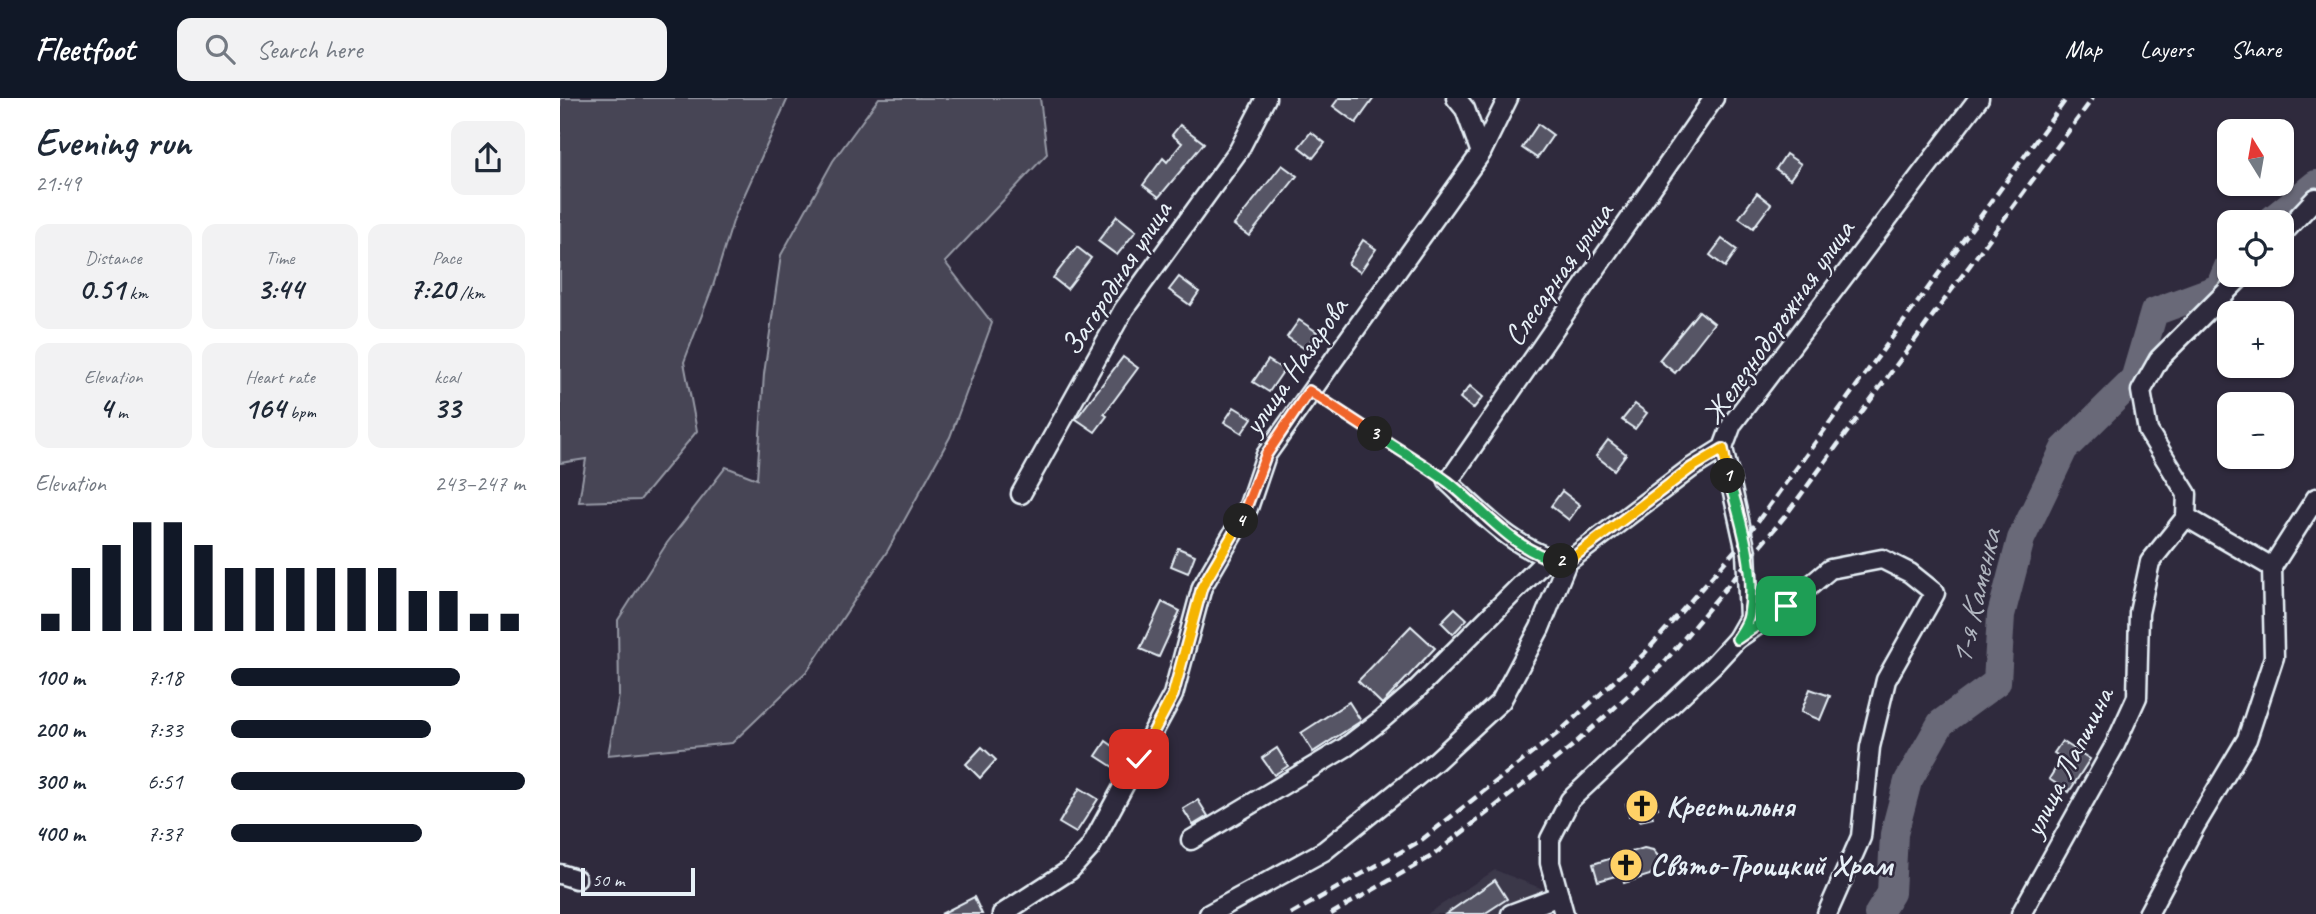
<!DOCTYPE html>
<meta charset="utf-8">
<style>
body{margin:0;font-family:Caveat,sans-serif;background:#f2f2f3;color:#1f2937;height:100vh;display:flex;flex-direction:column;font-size:26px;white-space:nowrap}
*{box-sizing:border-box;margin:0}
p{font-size:23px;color:#747a83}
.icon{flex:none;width:38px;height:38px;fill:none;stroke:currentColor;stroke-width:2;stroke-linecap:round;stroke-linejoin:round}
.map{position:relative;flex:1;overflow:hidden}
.details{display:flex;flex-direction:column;background:#fff;width:560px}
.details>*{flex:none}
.needle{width:46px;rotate:349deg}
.fabs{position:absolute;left:1657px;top:21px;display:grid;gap:14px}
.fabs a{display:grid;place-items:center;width:77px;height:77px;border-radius:14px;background:#fff;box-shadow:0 2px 5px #0004;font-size:35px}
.scale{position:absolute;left:21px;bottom:18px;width:114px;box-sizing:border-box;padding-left:7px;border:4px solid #e8f1f8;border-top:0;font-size:19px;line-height:24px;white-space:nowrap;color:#e8f1f8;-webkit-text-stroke:5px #2f2a3d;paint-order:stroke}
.pin{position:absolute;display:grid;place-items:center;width:60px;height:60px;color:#fff;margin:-30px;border-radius:14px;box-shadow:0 4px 10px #0006}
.km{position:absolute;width:35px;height:35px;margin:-18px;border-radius:50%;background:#222;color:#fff;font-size:19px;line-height:35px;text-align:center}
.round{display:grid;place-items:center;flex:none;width:74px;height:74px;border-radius:14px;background:#f2f2f3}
.summary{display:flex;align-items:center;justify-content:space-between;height:119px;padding:0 35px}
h1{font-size:38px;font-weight:600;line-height:52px}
.stats{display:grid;grid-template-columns:repeat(3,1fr);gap:10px;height:119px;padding:7px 35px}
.stats div{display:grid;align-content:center;border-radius:14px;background:#f2f2f3;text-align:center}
.stats b{font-size:30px;font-weight:600}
.stats small{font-size:19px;font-weight:400}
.stats p{font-size:19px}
.chart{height:196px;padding:14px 35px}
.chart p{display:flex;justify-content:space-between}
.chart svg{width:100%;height:126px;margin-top:7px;stroke:#111827;stroke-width:6}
ul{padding:0 35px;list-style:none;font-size:23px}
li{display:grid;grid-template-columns:112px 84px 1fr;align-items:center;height:52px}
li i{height:18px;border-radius:9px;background:#111827}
header{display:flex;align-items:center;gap:42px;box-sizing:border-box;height:98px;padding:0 35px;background:#111827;color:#fff}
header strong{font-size:33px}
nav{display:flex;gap:38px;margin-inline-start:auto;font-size:24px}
.search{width:490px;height:63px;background:#f2f2f3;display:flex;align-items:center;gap:18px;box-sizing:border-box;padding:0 24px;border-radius:14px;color:#747a83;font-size:26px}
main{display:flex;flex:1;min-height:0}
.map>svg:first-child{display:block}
.built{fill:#3b3749}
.green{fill:#464455;stroke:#979aa6;stroke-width:2}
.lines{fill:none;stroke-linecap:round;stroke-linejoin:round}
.river{stroke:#696978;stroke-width:28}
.building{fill:#575565;stroke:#e8f1f8;stroke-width:2}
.minor-casing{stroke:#e8f1f8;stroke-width:23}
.path{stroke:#e8f1f8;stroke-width:2.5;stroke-dasharray:7 5;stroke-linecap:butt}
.minor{stroke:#2f2a3d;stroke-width:18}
.rail{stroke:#e8f1f8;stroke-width:4.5;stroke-dasharray:10 5;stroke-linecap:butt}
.split-1-casing{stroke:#fff;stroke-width:14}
.split-2-casing{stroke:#fff;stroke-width:14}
.split-3-casing{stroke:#fff;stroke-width:14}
.split-4-casing{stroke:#fff;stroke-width:14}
.split-5-casing{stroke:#fff;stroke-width:14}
.split-1{stroke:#22a559;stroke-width:9}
.split-2{stroke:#f5b400;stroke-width:9}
.split-3{stroke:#22a559;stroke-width:9}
.split-4{stroke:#f0652b;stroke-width:9}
.split-5{stroke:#f5b400;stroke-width:9}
.labels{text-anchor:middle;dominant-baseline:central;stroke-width:5;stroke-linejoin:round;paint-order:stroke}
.street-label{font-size:30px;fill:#e8f1f8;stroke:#2f2a3d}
.poi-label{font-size:30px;font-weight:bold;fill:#e8f1f8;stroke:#2f2a3d;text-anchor:start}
.water-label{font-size:32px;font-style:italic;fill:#afb4be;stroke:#2f2a3d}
</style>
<header>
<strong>Fleetfoot</strong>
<div class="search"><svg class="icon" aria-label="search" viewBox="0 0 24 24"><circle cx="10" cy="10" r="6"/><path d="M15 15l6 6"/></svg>Search here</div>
<nav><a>Map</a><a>Layers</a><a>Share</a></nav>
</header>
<main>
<section class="details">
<div class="summary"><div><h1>Evening run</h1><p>21:49</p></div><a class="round"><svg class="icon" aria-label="share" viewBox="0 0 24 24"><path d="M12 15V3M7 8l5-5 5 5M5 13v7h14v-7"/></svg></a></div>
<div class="stats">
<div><p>Distance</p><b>0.51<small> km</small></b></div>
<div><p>Time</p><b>3:44</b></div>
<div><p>Pace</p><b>7:20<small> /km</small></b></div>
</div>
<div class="stats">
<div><p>Elevation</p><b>4<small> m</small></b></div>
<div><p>Heart rate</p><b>164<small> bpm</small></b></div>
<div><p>kcal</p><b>33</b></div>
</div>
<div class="chart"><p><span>Elevation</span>243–247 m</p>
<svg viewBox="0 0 160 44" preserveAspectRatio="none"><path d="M5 44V38M15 44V22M25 44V14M35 44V6M45 44V6M55 44V14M65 44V22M75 44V22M85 44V22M95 44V22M105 44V22M115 44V22M125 44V30M135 44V30M145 44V38M155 44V38"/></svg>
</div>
<ul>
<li><b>100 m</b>7:18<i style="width:78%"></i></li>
<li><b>200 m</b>7:33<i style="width:68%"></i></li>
<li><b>300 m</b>6:51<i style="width:100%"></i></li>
<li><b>400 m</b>7:37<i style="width:65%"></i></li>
</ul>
</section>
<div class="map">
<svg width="1756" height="816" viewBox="0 0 1756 816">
<rect width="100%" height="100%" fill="#2f2a3d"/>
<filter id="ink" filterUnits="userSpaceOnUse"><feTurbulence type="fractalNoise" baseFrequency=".0143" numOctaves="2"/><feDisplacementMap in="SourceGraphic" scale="14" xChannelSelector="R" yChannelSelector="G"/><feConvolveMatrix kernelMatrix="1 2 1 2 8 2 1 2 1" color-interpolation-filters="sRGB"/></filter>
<g filter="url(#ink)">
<path class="built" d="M935,772L983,791L990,816H867Z"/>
<g class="green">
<path d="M0,0H228L174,120L153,188L124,264L137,333L80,402L19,404L26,361L0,365Z"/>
<path d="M319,0H480L487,56L385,164L432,225L390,339L328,452L248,572L172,645L48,657L59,598L58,522L107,445L166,369L197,381L204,276L221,157L273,63Z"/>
</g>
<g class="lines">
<g class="river">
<path d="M1709,124L1756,86"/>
<path d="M1318,816L1331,795L1334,736L1348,683L1381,625L1437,584L1441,517L1461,441L1504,351L1574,282L1594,214L1659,190L1670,164"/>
</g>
</g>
<g class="building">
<path d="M779,0H814L796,25L773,8Z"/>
<path d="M978,26L993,37L977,60L962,50Z"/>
<path d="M620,27L644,45L599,99L583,87L603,60L607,64L622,45L612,37Z"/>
<path d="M751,34L765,45L753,60L739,49Z"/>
<path d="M1226,56L1241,66L1230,81L1216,71Z"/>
<path d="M722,67L737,78L689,138L674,127Z"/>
<path d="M1197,95L1211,106L1193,130L1179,120Z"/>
<path d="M557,118L576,133L557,157L538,143Z"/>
<path d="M1162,141L1177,152L1165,169L1150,157Z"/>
<path d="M803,142L816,151L800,174L788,166Z"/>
<path d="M517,149L531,160L507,191L493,180Z"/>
<path d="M619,179L639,194L630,207L609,192Z"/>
<path d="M1139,213L1154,225L1115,275L1099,262Z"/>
<path d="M739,222L757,234L745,251L727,239Z"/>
<path d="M563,259L578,270L544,316L547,318L535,334L516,321Z"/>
<path d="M708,262L724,272L709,294L693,284Z"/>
<path d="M910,288L923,299L913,311L900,300Z"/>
<path d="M1075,306L1087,315L1075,331L1062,322Z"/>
<path d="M674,309L692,320L682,335L664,324Z"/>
<path d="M1048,342L1066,356L1054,372L1036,358Z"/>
<path d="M1002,393L1020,407L1009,422L991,408Z"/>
<path d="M618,450L635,457L628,475L611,468Z"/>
<path d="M602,504L620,513L599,559L580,551Z"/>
<path d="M895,510L907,521L893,536L881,524Z"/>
<path d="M851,528L875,550L822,606L798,583Z"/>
<path d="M1250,591L1270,598L1260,622L1241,614Z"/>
<path d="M789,604L801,623L753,654L741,635Z"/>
<path d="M546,643L563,655L553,669L536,658Z"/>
<path d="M1502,643L1530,661L1509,694L1489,681L1502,660L1494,655Z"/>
<path d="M422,649L436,662L420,680L406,666Z"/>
<path d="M717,650L728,668L714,677L702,660Z"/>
<path d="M520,690L538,701L516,735L499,725Z"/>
<path d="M1085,694L1087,700L1094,697L1098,710L1091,712L1093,720L1079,723L1077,716L1069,718L1066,706L1073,704L1071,698Z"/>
<path d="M638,702L648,718L633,727L623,711Z"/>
<path d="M1084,750L1093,752L1099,759V766L1090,777L1064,785L1062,776L1038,783L1033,766Z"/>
<path d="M935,782L947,801L924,816H886Z"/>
<path d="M414,799L422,816H381Z"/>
</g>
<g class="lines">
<defs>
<g id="minor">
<path d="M896,0L905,11L921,55"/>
<path d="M1722,136L1756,100"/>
<path d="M461,396L564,211L679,52L706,0"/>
<path d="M1626,419L1627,396L1588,333L1581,293L1599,261L1683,177"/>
<path d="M1007,464C960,457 922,416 888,384L1154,0"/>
<path d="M1177,541L1226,508L1270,471L1322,461L1350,475L1375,495L1326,582L1310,649L1301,739L1267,816"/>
<path d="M631,742L786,649L820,623L856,592L987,461"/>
<path d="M0,776L16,781"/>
<path d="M442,816L510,772L530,750L613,597L642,489L688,410L706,357L921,55L948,0"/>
<path d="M649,816L764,753L876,663L941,603L980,530L1007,464L1131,370L1163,350L1172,326L1419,0"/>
<path d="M951,816L999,798"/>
<path d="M1004,816L990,765V741L1010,702L1153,567L1177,541L1189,520L1186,454L1163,350"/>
<path d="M1461,816L1555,647L1577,599L1579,515L1590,464L1626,419L1712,469L1756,400"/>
<path d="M1588,816L1635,728L1687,641L1714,559L1712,469"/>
</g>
</defs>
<use href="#minor" class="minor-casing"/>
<path class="path" d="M764,303L875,376"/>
<use href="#minor" class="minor"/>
<g class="rail">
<path d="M731,816L860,743L998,635L1084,556L1184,442L1507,0"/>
<path d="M771,816L872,758L1011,649L1102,567L1226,417L1533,0"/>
</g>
</g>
</g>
<g class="lines" filter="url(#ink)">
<defs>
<path id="split-1" d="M1168,378C1180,420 1197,473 1189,517C1188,525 1182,533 1177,541L1226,508"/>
<path id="split-2" d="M1001,463L1007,464L1131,370L1163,351L1168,378"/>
<path id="split-3" d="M815,336C839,352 865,367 888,384C923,411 956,456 1001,463"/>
<path id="split-4" d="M681,423L706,357L749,293L815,336"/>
<path id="split-5" d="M579,661L613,597L642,489L681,423"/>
</defs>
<use href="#split-1" class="split-1-casing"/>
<use href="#split-2" class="split-2-casing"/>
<use href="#split-3" class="split-3-casing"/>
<use href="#split-4" class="split-4-casing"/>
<use href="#split-5" class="split-5-casing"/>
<use href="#split-1" class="split-1"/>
<use href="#split-2" class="split-2"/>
<use href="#split-3" class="split-3"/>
<use href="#split-4" class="split-4"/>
<use href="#split-5" class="split-5"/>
</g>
<defs>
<symbol id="church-disc" viewBox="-11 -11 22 22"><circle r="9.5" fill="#ffd166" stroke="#2f2a3d"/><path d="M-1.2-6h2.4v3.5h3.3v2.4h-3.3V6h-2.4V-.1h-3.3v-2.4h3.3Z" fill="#111"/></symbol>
</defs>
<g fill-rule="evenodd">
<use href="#church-disc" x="1063" y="689" width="38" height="38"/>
<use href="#church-disc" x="1047" y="748" width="38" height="38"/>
</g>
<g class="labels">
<g class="street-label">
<text transform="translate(998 176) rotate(-55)">Слесарная улица</text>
<text transform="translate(556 180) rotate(-57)">Загородная улица</text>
<text transform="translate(1218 224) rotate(-55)">Железнодорожная улица</text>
<text transform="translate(735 268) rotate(-55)">улица Назарова</text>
<text transform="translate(1508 664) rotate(-63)">улица Лапшина</text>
</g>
<g class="poi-label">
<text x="1106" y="708">Крестильня</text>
<text x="1090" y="767">Свято-Троицкий Храм</text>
</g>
<g class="water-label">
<text transform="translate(1415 500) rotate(-77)">1-я Каменка</text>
</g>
</g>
</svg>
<div class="fabs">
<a><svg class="needle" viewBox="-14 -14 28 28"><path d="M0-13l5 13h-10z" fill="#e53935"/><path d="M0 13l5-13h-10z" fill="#747a83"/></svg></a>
<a><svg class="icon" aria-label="locate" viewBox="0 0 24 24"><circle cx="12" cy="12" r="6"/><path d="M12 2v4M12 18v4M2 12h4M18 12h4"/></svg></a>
<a>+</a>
<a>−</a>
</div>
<div class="scale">50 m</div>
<div class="pin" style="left:1226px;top:508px;background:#1e9e55"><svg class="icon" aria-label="arrive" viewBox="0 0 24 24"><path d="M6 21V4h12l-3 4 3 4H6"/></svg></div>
<div class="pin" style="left:579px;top:661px;background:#d93025"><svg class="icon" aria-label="check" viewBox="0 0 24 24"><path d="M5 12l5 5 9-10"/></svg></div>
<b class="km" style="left:1168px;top:378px">1</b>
<b class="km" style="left:1001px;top:463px">2</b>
<b class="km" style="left:815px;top:336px">3</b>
<b class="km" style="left:681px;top:423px">4</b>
</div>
</main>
